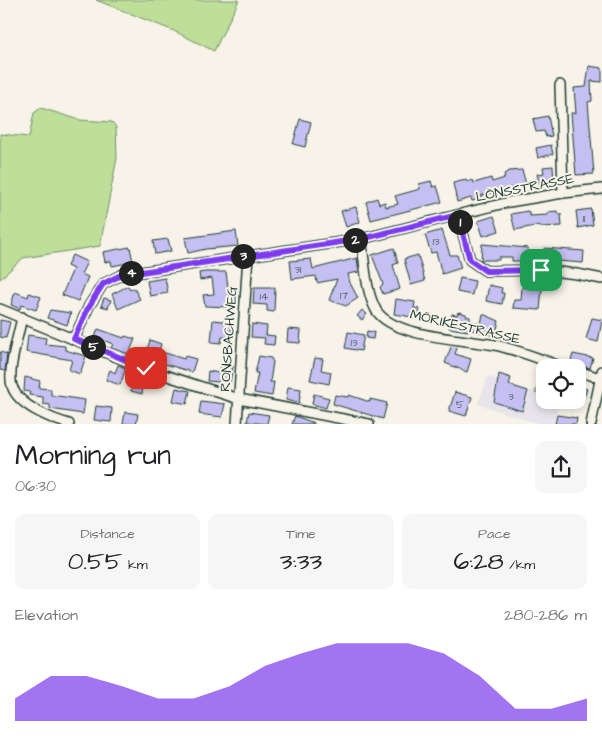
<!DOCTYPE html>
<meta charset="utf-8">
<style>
body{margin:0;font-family:"Architects Daughter",sans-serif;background:#f6f6f6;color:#202124;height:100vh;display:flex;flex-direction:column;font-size:19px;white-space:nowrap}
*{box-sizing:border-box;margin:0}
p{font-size:16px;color:#757577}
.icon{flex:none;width:28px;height:28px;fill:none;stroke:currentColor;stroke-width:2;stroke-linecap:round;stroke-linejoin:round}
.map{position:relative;height:424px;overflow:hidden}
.panel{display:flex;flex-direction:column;background:#fff;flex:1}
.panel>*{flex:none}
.controls{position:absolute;left:536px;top:359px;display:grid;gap:10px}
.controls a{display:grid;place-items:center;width:50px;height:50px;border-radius:10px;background:#fff;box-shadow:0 2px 8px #0003;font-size:25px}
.pin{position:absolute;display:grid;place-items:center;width:42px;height:42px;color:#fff;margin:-21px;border-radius:10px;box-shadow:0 2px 8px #0006}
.km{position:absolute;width:25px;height:25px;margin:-12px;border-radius:50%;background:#222;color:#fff;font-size:14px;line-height:25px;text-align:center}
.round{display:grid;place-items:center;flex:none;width:52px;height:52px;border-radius:10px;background:#f6f6f6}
.summary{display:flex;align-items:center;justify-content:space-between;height:85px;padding:0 15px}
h1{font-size:28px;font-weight:600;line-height:38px}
.figures{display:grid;grid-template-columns:repeat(3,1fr);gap:8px;height:85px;padding:5px 15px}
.figures div{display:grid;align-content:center;border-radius:10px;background:#f6f6f6;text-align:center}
.figures b{font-size:25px;font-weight:600}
.figures small{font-size:14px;font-weight:400}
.figures p{font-size:14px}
.chart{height:140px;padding:10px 15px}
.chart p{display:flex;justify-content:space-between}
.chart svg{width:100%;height:90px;margin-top:5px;fill:#7c3aed;opacity:.7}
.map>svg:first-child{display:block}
.built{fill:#e8e4eb}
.green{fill:#bedf99;stroke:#6e8e66}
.building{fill:#c6c0f2;stroke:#1f3d34}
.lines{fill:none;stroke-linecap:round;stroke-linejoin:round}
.minor-casing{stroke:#1f3d34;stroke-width:12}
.minor{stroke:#f7f3e8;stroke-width:9}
.route-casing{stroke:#fff;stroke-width:10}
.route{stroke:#7c3aed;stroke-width:6}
.labels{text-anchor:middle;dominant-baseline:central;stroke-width:4;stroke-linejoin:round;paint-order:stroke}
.number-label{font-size:11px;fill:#495e64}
.street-label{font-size:14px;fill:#1f3d34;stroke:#f7f3e8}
</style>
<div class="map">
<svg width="602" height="424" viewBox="0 0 602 424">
<rect width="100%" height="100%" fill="#f7f3e8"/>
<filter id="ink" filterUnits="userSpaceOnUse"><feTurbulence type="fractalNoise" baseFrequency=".02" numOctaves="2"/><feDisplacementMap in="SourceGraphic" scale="10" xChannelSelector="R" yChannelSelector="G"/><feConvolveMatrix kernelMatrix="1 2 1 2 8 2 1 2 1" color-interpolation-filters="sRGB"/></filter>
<g filter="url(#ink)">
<path class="built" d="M488,376L545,396V400L560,401L553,424H540L478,404Z"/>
<g class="green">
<path d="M96,0H239L214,51L174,31Z"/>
<path d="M41,108L80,120L112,122L116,127L117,158L100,246L23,258L0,279V134L29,137L34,113Z"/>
<path d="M544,368H545V396L535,393Z"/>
</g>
<g class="building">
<path d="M589,66L602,68V82L591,81L592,101L588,102L594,174L576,175L571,113H576L574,88L586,87Z"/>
<path d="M548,116L552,136L546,137L544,131L536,132L533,119Z"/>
<path d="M300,119L311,122L305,147L293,144Z"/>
<path d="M551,145L553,154L538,158L536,148Z"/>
<path d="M553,166L554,182L539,183L537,174L544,173L543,167Z"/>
<path d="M522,170L526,184L480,196L481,199L472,201L471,198L457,202L453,183L466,180L467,182L473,180L474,183L491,178L492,182L505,178L504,174L509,171Z"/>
<path d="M431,181L433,187L437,186L442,202L371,220L366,202L377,198L379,204L385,202L386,207L398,204L395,196L420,189L419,184Z"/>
<path d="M356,207L360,222L346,227L341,211Z"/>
<path d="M591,209L593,225L578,228L576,211Z"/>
<path d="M528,211L530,216L548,215V212L557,211V214H561L562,226L540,227V225L515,230L511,214Z"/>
<path d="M494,216L499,231L483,236L478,221Z"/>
<path d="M442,230L450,255H457L461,268L442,274L436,252L431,253L425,235Z"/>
<path d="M236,231L238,246L206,249L188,253L185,238Z"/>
<path d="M168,239L171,251L155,254L153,241Z"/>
<path d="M482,244L528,248V261H512V257H499V260H481Z"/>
<path d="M130,247L133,262L112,266L111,261L105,262L103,252Z"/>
<path d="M394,248L398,263L393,265L400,289L383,294L380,287L383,284L372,255Z"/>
<path d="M544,248L584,251L583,263L544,260Z"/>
<path d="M72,255L87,262L81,274L88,277L78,301L62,295L73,269L67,266Z"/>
<path d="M418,255L425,281L411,285L404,259Z"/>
<path d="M357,258L359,272L348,274L350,283L358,298L346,306L329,300L337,279L317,283L316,276L292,279L290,261L311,259L313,269Z"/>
<path d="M205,272H226L231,307L205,306L203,295L214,294L212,278L200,280L199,273Z"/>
<path d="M165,278L168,293L150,296L147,281Z"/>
<path d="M460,278L475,281L472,295L457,292Z"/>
<path d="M489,285L502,288L501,293H504L502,304L486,301Z"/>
<path d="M128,286L130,290L134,288L140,299L118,309L112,294Z"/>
<path d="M522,287L542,289L540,310L513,308L514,300H521Z"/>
<path d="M254,288H275L274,312L267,311V305L253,304Z"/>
<path d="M15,292L28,297L29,293L41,297L36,310L21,305L20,309L11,305Z"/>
<path d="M104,298L111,300L108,308L101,306Z"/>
<path d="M396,299L415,302L414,308L420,309L418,318L394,314Z"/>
<path d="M50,310L71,313L67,325L47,318Z"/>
<path d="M362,310L367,314L362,320L357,316Z"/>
<path d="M458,312L466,314V316L470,317V321L481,324L483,314L499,321L495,336L468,329V331L449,328L452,314L457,315Z"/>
<path d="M592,318L602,320L598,342L586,339Z"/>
<path d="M0,320L10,322L6,338L0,337Z"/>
<path d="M213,320L232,322L231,338L222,337L221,343L211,342Z"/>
<path d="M252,324L267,326L266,335L275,336L274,345L264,344L265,338L251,337Z"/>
<path d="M98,329L124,338L125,336L135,339L129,354L111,348L113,344L95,337Z"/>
<path d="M288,329L301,330L300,343L287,342Z"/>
<path d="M367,331L374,332L373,339L366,338Z"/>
<path d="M348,332L364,335L361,351L345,348Z"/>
<path d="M28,335L46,338L45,344L65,346V350L86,356L80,374L69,370L72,360L26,352Z"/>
<path d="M150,340L161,344L159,351L184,359L185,356L196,359L192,372L145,358Z"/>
<path d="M451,347L457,348L455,354L471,359L467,372L445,363Z"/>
<path d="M0,352L7,354L5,371L0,370Z"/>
<path d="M573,354L593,358L590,368L570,364Z"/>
<path d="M259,356L271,358L273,362L270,382H274L272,396L254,393L258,373H255Z"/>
<path d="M315,358L323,359L321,370L331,372L329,384L310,380Z"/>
<path d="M221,364L233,366L230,383L207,381L208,371L219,373Z"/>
<path d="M118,365L126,368L120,385L106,380L110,370L115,373Z"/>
<path d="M499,374L511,378L509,385L528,391L522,411L494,402Z"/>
<path d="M25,377L40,381L39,388L51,389V395L85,400L83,414L50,409V405L43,404V397L29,395L30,392L24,391Z"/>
<path d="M134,383L143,386L142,394L131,391Z"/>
<path d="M578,386L587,389L582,404L578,402Z"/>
<path d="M288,387L301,389L299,403L286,400Z"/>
<path d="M176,388L190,391L187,404L173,401Z"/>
<path d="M455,392L472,397L466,416L449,411Z"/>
<path d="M314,394L329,398L326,408L312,404Z"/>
<path d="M335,395L348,397L349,395L370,402V399L387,403L383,419L333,404Z"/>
<path d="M201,401L225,404L222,417L199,414Z"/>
<path d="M96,406L112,408L111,422L94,420Z"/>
<path d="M125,412L138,414L136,424H123Z"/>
<path d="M249,412L269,415L267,424L247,422Z"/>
<path d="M557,415L577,418L576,424H555Z"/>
<path d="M295,416L314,423V424H292Z"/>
</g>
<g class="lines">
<defs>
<g id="minor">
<path d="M560,85L563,193"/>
<path d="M458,215L470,260L486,271L541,270L577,274L602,279"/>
<path d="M361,239C365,261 365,290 376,310C393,338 466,339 495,345C519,350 542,360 565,368"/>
<path d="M0,309L146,369L239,399L369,424"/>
<path d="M22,317C19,334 7,370 12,386C18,406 52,419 69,424"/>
<path d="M74,339L89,306L103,284L121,275L361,239L509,202L563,193L602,189"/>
<path d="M578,371L600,378"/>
<path d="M237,424L248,256"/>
<path d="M591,424L602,371"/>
</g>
</defs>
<use href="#minor" class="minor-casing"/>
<use href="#minor" class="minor"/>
</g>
</g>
<g class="lines" filter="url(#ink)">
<defs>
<path id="route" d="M146,368L74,339L89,306L103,284L121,275L361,239L458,215L470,260L486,271L541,270"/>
</defs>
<use href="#route" class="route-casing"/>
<use href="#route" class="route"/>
</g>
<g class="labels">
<g class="number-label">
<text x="584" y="218">11</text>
<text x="436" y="241">13</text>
<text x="298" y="269">31</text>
<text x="344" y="295">17</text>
<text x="264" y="296">14</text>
<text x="354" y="342">13</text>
<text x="511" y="396">3</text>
<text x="460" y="404">5</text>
</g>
<g class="street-label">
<text transform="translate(525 188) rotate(-11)">LÖNSSTRASSE</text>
<text transform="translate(465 327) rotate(13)">MÖRIKESTRASSE</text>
<text transform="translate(229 339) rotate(-86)">RONSBACHWEG</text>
</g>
</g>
</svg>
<div class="controls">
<a><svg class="icon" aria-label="locate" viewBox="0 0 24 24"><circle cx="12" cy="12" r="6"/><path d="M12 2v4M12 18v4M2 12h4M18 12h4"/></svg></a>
</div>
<div class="pin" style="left:541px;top:270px;background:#1e9e55"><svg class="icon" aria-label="arrive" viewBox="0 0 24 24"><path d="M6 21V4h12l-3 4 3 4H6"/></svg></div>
<div class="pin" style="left:146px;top:368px;background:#d93025"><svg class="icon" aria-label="check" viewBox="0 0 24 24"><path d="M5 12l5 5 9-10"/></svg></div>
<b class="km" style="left:460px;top:222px">1</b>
<b class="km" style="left:355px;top:240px">2</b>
<b class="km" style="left:243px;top:256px">3</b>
<b class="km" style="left:131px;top:273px">4</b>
<b class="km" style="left:93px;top:347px">5</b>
</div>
<section class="panel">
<div class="summary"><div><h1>Morning run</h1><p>06:30</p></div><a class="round"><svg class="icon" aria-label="share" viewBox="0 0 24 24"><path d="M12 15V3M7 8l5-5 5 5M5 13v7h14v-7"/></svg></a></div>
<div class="figures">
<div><p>Distance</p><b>0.55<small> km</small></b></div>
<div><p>Time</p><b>3:33</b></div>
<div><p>Pace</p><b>6:28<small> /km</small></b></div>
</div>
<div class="chart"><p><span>Elevation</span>280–286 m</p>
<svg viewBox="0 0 160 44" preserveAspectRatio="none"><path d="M0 44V33L10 22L20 22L30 27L40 33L50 33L60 27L70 17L80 11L90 6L100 6L110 6L120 11L130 22L140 38L150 38L160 33V44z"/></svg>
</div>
</section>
